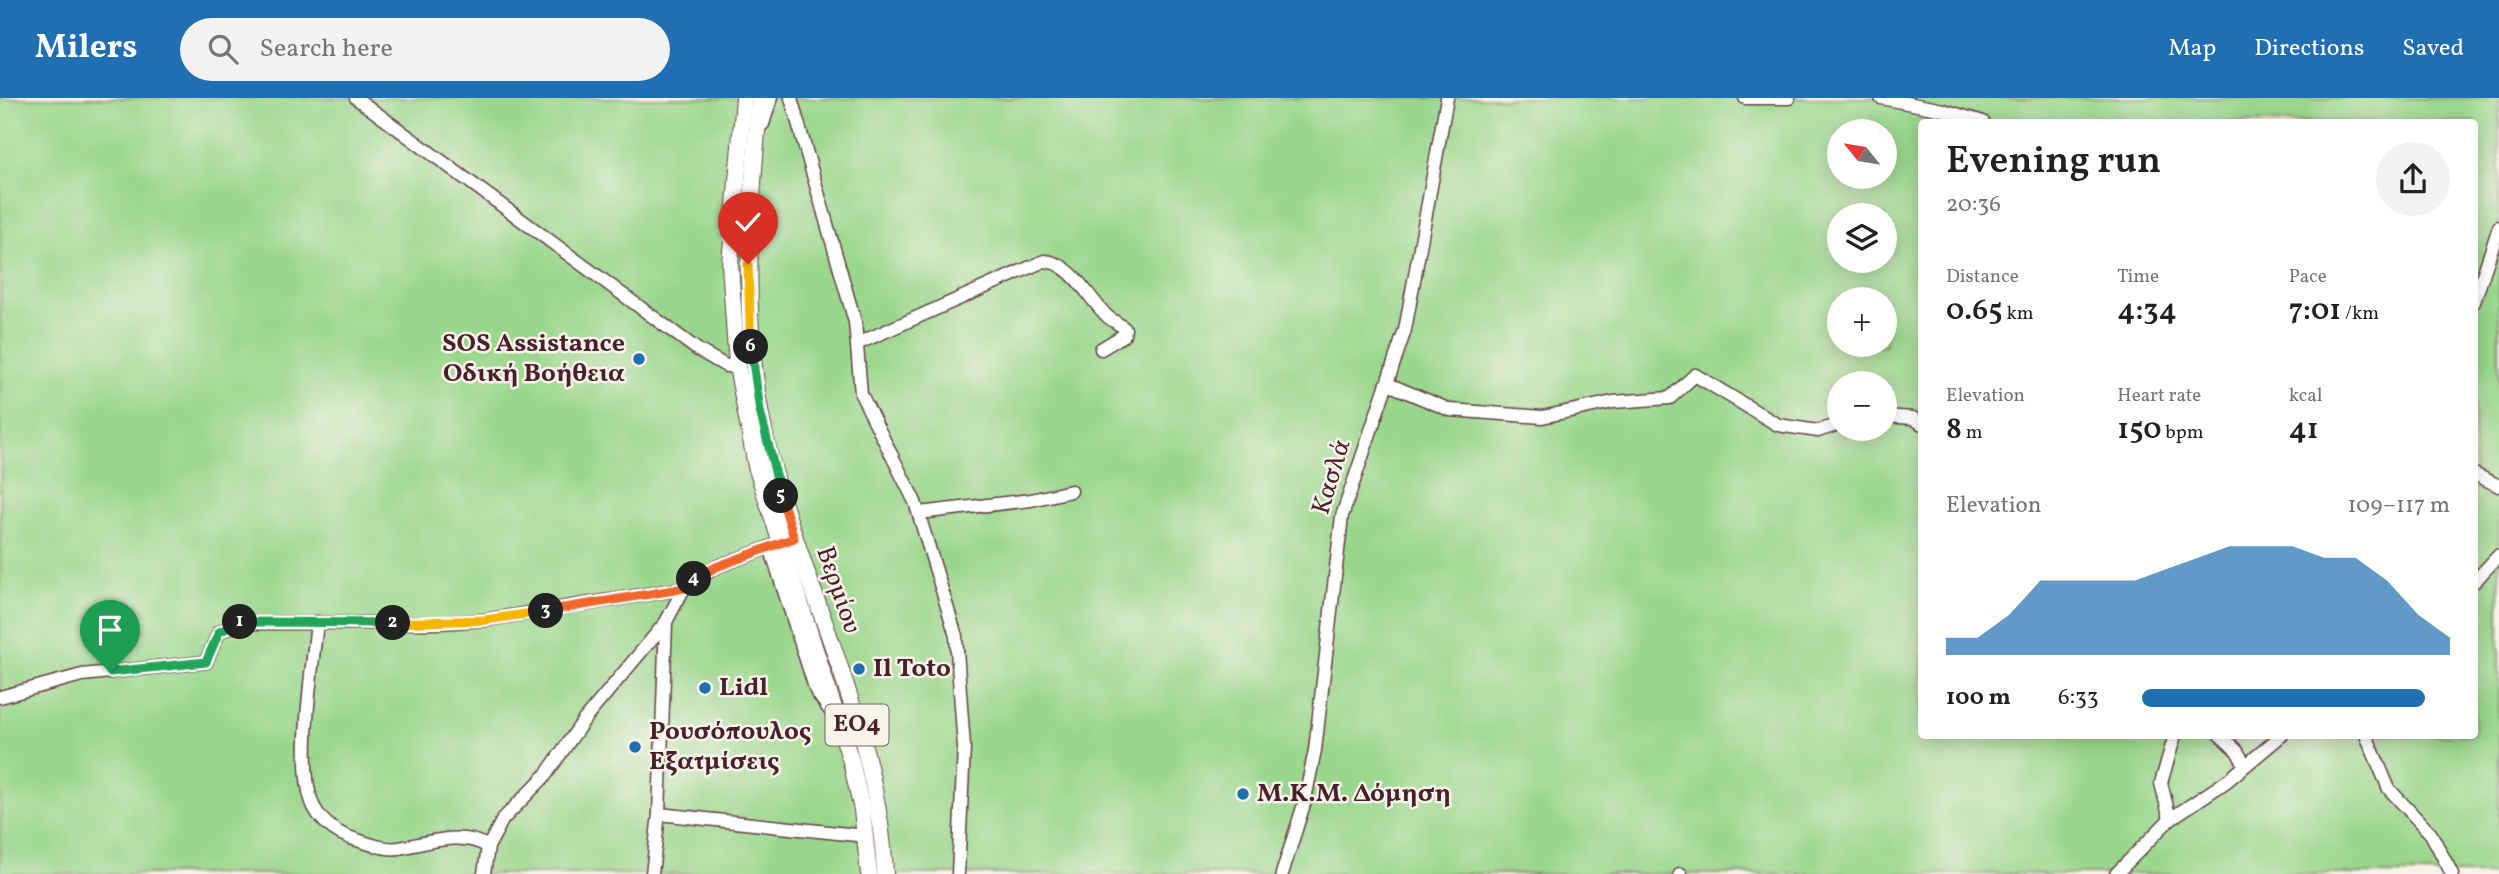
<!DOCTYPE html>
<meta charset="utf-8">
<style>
body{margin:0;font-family:Vollkorn,serif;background:#f2f2f2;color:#202124;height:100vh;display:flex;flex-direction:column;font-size:26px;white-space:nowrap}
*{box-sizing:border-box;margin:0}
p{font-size:23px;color:#757577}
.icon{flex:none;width:38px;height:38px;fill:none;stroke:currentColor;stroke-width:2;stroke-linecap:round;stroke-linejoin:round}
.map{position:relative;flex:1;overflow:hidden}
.panel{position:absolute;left:1918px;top:21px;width:560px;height:620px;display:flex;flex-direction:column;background:#fff;border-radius:7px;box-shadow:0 4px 18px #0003}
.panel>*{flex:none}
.needle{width:46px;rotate:300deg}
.tools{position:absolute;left:1827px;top:21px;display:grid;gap:14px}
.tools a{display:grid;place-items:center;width:70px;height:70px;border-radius:50%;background:#fff;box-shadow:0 4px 18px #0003;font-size:35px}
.pin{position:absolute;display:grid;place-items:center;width:60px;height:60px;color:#fff;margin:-72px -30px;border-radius:50% 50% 50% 0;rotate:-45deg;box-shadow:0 0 7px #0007}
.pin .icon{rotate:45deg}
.km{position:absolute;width:35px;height:35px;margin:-18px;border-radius:50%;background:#222;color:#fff;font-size:19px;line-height:35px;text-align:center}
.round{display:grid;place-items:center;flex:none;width:74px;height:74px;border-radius:37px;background:#f2f2f2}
.headline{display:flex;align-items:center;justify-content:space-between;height:119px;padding:0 28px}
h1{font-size:38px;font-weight:600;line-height:52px}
.figures{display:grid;grid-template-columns:repeat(3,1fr);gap:10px;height:119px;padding:7px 28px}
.figures div{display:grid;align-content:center}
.figures b{font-size:30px;font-weight:600}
.figures small{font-size:19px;font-weight:400}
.figures p{font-size:19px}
.chart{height:196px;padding:14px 28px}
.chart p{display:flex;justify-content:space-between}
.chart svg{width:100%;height:126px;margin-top:7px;fill:#1f6fb2;opacity:.7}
ul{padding:0 28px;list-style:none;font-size:23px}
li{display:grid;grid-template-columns:112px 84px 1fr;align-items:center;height:52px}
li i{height:18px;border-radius:9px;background:#1f6fb2}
header{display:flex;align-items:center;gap:42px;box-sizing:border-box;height:98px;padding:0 35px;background:#1f6fb2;color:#fff}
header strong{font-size:33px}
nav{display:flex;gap:38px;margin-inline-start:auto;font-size:24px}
.search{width:490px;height:63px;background:#f2f2f2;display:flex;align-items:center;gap:18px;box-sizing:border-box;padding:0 24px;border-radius:38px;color:#757577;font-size:26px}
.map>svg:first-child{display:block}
.green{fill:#9ad78c;stroke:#727b5c;stroke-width:2;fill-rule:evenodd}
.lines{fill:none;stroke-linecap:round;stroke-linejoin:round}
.minor-casing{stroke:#623c42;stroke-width:15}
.major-casing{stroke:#623c42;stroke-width:18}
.minor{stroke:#fff;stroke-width:12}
.major{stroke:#fff;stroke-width:16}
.split-1-casing{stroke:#fff;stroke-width:14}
.split-2-casing{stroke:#fff;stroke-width:14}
.split-3-casing{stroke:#fff;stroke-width:14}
.split-4-casing{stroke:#fff;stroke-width:14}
.split-5-casing{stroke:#fff;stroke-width:14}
.split-6-casing{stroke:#fff;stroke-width:14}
.split-7-casing{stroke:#fff;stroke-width:14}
.split-1{stroke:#22a559;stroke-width:9}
.split-2{stroke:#22a559;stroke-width:9}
.split-3{stroke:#f5b400;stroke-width:9}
.split-4{stroke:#f0652b;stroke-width:9}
.split-5{stroke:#f0652b;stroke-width:9}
.split-6{stroke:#22a559;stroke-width:9}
.split-7{stroke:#f5b400;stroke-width:9}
.poi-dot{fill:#1f6fb2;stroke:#f7f3e8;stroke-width:2.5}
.labels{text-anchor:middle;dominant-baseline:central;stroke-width:5;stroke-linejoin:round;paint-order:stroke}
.shield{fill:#f7f3e8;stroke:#7e5f64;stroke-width:2}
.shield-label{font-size:24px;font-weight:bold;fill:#4a1f2b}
.poi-label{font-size:26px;font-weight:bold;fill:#4a1f2b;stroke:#f7f3e8;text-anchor:start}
.street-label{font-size:26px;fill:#4a1f2b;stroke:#f7f3e8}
</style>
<header>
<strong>Milers</strong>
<div class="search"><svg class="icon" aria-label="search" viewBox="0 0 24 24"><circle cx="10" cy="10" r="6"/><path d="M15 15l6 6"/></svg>Search here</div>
<nav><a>Map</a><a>Directions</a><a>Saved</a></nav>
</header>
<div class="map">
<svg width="2499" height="776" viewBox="0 0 2499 776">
<rect width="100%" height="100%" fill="#f7f3e8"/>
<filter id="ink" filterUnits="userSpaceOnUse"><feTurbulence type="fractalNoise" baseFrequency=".0143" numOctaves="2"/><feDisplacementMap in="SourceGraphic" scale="14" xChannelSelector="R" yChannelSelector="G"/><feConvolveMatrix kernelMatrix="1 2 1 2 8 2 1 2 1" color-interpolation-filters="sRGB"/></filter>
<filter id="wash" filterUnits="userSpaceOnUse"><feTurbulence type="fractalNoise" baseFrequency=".00686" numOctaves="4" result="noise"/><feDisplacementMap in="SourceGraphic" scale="28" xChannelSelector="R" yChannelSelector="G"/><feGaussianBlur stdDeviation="1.57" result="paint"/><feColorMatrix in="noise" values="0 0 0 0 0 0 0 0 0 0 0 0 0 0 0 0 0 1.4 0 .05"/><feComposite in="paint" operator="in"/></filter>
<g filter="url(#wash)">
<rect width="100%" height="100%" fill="#eae3c2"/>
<path class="green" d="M0,0H2499V776H0ZM1922,24H2474V637H1922ZM1839,33H1885V79H1839ZM1839,117H1885V163H1839ZM1839,201H1885V247H1839ZM1839,285H1885V331H1839Z"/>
</g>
<g filter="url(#ink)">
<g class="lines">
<defs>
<g id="minor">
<path d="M356,0L698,252L726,268H737"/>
<path d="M791,0L855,224L861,296L915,404L956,538L964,650L958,776"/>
<path d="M1745,0H1789"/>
<path d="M1881,0L1943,12L1983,24"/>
<path d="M763,26L771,0"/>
<path d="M2474,204L2499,129"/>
<path d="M859,245L1044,163C1072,164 1088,200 1107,218C1112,223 1119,225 1125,231L1124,237L1101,251"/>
<path d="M1388,286L1450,312L1542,319L1613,304L1670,300L1695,277L1778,327L1818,333L1839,326"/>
<path d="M1885,318L1913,320L1922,326"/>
<path d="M2474,376L2499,388"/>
<path d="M919,415L1031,402L1071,393"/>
<path d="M770,449L816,593L834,618"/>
<path d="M2474,484L2499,457"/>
<path d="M317,524C313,566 295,676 315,711C324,727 340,737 357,742C370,746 385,752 399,750C428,745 462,732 488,749"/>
<path d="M0,599L82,577L206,564L219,534L239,525H438L485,522L674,492L684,490L716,469L789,442"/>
<path d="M2220,637L2237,653L2245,667"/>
<path d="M2366,637L2389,691L2431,736L2452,776"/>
<path d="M659,716L866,738"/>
<path d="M2170,721L2161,685L2175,637"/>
<path d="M484,776L488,749L503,721L545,678L584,622L666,524"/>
<path d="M652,776L659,716L666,524L684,490"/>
<path d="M1282,776L1304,706L1315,652L1342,418L1405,232L1447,0"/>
<path d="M1680,776H1681"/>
<path d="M2116,776L2170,721L2227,683L2282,637"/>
</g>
<g id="major">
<path d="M744,0L730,166L737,268L756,368L851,663L862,712L869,776"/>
<path d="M760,0C749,122 739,244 771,363C808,500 878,632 885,776"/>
</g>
</defs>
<use href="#minor" class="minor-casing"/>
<use href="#major" class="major-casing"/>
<use href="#minor" class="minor"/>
<use href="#major" class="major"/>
</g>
</g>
<g class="lines" filter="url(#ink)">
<defs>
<path id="split-1" d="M110,574L206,564L219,534L240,524"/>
<path id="split-2" d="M240,524L393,525"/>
<path id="split-3" d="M393,525L485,522L546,513"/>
<path id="split-4" d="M546,513L674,492L684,490L694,481"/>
<path id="split-5" d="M694,481L716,469L794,440L781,398"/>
<path id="split-6" d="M751,249L760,313L781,398"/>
<path id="split-7" d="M748,166L751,249"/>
</defs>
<use href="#split-1" class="split-1-casing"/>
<use href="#split-2" class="split-2-casing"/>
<use href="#split-3" class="split-3-casing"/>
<use href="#split-4" class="split-4-casing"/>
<use href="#split-5" class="split-5-casing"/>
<use href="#split-6" class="split-6-casing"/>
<use href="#split-7" class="split-7-casing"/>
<use href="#split-1" class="split-1"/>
<use href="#split-2" class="split-2"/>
<use href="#split-3" class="split-3"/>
<use href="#split-4" class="split-4"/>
<use href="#split-5" class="split-5"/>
<use href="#split-6" class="split-6"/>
<use href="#split-7" class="split-7"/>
</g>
<g class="poi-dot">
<circle cx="639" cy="261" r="7"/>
<circle cx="859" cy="571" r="7"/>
<circle cx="705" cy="590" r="7"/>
<circle cx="635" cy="649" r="7"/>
<circle cx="1243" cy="696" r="7"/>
</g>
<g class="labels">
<rect class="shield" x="825.5" y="606.5" width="63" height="41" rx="5"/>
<g class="shield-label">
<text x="857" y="627">ΕΟ4</text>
</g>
<g class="poi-label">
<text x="625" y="246" text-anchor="end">SOS Assistance<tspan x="625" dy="30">Οδική Βοήθεια</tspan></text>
<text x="873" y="571">Il Toto</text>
<text x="719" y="590">Lidl</text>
<text x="649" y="634">Ρουσόπουλος<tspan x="649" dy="30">Εξατμίσεις</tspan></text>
<text x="1257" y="696">Μ.Κ.Μ. Δόμηση</text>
</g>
<g class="street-label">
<text transform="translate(1332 379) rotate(-73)">Κασλά</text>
<text transform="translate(838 492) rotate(71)">Βερμίου</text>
</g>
</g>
</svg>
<div class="tools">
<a><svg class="needle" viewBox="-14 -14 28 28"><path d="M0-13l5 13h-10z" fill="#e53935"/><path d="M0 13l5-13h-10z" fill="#757577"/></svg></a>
<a><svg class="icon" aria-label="layers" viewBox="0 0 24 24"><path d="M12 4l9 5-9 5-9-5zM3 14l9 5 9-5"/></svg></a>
<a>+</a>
<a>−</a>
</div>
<div class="pin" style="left:110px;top:574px;background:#1e9e55"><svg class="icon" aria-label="arrive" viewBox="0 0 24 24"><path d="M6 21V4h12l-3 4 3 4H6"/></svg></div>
<div class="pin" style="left:748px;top:166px;background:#d93025"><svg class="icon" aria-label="check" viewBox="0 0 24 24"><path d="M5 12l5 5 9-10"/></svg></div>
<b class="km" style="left:240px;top:524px">1</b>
<b class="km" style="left:393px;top:525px">2</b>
<b class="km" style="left:546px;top:513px">3</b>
<b class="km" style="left:694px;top:481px">4</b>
<b class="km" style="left:781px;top:398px">5</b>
<b class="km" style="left:751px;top:249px">6</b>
<section class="panel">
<div class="headline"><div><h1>Evening run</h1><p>20:36</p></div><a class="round"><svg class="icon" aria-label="share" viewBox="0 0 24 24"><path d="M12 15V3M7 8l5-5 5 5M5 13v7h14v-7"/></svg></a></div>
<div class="figures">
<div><p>Distance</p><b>0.65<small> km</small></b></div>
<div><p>Time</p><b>4:34</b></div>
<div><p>Pace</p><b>7:01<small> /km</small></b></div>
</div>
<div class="figures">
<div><p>Elevation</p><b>8<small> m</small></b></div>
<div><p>Heart rate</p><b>150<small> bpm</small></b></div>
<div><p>kcal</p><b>41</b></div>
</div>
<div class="chart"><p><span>Elevation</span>109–117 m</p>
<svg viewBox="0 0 160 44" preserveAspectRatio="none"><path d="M0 44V38L10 38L20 30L30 18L40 18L50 18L60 18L70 14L80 10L90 6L100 6L110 6L120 10L130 10L140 18L150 30L160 38V44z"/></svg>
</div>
<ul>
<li><b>100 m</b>6:33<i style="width:92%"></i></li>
</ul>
</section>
</div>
